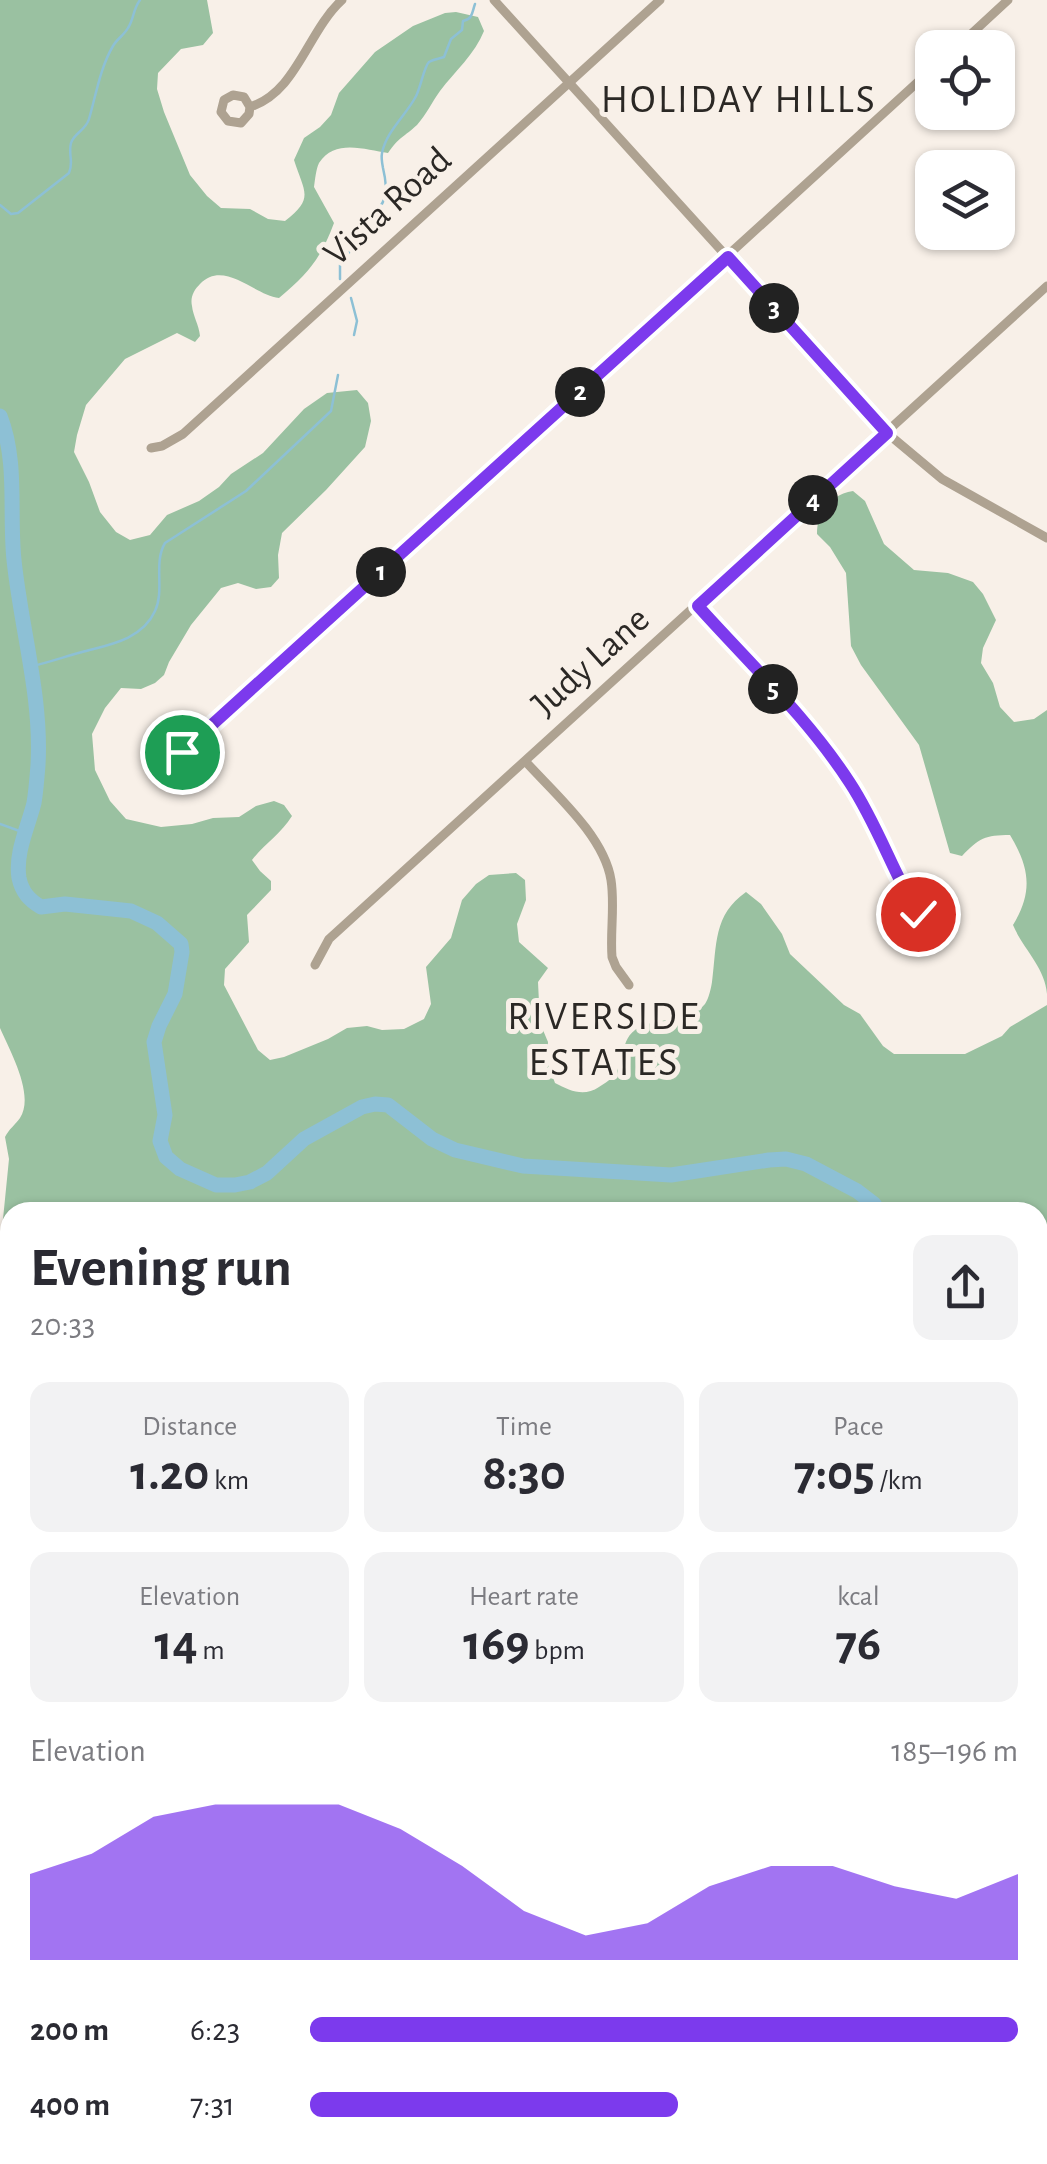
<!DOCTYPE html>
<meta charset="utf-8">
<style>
body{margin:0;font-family:"Alegreya Sans",sans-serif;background:#f2f2f3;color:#2b2b33;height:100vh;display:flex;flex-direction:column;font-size:38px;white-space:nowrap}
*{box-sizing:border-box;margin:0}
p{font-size:32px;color:#7c7c81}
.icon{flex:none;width:55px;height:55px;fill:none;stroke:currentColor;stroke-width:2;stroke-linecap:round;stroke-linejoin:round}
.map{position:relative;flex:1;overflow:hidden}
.drawer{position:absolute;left:0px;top:1202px;width:1048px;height:962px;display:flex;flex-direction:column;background:#fff;border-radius:30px 30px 0 0;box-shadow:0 2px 8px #0004}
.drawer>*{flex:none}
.buttons{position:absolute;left:915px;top:30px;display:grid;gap:20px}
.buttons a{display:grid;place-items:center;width:100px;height:100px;border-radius:20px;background:#fff;box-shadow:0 2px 8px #0004;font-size:50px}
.pin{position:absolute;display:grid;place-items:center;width:85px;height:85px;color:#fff;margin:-42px;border:5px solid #fff;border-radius:50%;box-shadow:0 2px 10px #0007}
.km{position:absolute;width:50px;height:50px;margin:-25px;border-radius:50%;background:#222;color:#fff;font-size:28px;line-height:50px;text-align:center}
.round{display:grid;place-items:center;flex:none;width:105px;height:105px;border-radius:20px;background:#f2f2f3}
.overview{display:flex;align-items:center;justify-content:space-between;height:170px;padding:0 30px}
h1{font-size:55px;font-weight:700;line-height:75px}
.metrics{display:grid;grid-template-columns:repeat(3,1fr);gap:15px;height:170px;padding:10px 30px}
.metrics div{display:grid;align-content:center;border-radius:20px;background:#f2f2f3;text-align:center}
.metrics b{font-size:50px;font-weight:700}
.metrics small{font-size:28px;font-weight:400}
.metrics p{font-size:28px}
.chart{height:280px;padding:20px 30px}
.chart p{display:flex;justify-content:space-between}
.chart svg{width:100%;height:180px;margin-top:10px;fill:#7c3aed;opacity:.7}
ul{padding:0 30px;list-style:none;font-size:32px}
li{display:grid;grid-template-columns:160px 120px 1fr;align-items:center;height:75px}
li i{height:25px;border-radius:12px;background:#7c3aed}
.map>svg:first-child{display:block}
.built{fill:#f0e3d5}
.forest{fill:#9ac1a1}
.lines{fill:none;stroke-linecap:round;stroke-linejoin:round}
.stream{stroke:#8dc0d5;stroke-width:2.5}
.river{stroke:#8dc0d5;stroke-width:15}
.minor{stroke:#aea291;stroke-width:9}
.secondary{stroke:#8d7b63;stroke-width:12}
.route-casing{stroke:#fff;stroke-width:20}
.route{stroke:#7c3aed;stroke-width:12}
.labels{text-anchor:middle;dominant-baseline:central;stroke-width:10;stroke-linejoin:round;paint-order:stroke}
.street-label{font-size:38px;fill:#2b2825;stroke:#f8f0e8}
.neighbourhood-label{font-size:40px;letter-spacing:2.5px;fill:#2b2825;stroke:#f8f0e8}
</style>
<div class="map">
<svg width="1047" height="2164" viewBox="0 0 1047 2164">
<rect width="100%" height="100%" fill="#f8f0e8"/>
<g class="built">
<path d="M1038,1554L1047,1557V1704L1038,1716Z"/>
<path d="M1047,1894V2164H545L538,2155H1038V1895Z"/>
</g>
<g class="forest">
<path d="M0,0H207L213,33L203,45L181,49L158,73L157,89L164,112L190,175L207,196L221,208L250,209L268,219L285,221C315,198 304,192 294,160L304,138L320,127L331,115L339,93L375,52L413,26L445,13L456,12L478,17L484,31C475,54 455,71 440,91C432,102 426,115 417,125C404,137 399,137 388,153C366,150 335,138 319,163C316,169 315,180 314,187L334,223C321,258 308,274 279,298C254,295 224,259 200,284C194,290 190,297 192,306C193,316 199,325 200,336L195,342L177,333L125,359L86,405L77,435L74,452L89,482L100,512L116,532L130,540L150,535L167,515L199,501L219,487L231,474L263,453L304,409L327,393L357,390L368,403L371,421L365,447L326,490L282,533L278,555L279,578L271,587L256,589L238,583L221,588L191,625L169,662L164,675L155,683L141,689L121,688L105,708L92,734L95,770L110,801L126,819L161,827L192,824L213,818L239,817L256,806L274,801L284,805L292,816C281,834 264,844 252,860L260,871L271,881V890L247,915L249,942L225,969L224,985L258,1050L270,1060L284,1057L328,1039L347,1028L367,1026L382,1030L404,1029L424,1019L431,1004L426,967L451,938L462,900L476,884L489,875L516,873L525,880L526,900L517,924L519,942L548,968L538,982L540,1023L548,1042L547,1061L555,1083C570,1091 584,1097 599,1087C605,1083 612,1079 616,1073C625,1056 621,1036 640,1027C661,1017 688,1023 705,1004C709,998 711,988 712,982C717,945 713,915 746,892L761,904L782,934L790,954L844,1005L860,1014L883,1046L894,1054H965L1002,1036L1010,1027L1047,1005V1557L1038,1554V1212H10V1596L0,1587V1249L9,1159L5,1137C9,1129 15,1125 20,1118C35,1095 10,1051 0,1028Z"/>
<path d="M853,491L865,501L884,544L914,570L948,573L973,582L983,594L996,620L983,648L981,663L993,683L1000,707L1014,722L1034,719L1047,710V994C1045,967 1023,949 1013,925C1033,892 1030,868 1010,835C985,835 979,838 962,856L950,853L919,745L861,665L851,646L846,573L830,547L817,534C817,511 830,495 853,491Z"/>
<path d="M1047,1707V1899L1038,1898V1717Z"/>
<path d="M0,1914L10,1915V2155H488L494,2164H0Z"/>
</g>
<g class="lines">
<g class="stream">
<path d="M0,205L11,214L18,213L69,173C74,162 68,155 71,143C74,133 86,130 89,119C96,95 100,68 113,46C117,39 124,35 128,28C134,19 133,9 140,0"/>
<path d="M366,224C385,202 390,198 383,168C382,163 381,158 382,153C386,132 405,116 415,98C420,91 424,66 429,62C434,59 439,59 444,57L451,39L462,30L463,21C473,19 472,12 475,4"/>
<path d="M340,279V265L356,243"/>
<path d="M351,298L357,321L354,335"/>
<path d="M29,667C47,663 64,657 82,652C108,645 142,640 155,611C165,590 153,563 165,543L246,491L331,411L338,375"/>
<path d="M0,824L25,833"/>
<path d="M206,2164H210"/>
<path d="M226,2164H227"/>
<path d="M248,2164L254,2160L277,2155"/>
</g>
<g class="river">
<path d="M0,416C18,462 9,512 14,560C21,628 42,697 38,765C37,778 36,791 34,803C28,827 15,853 19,878C22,892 29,900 41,907L65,904L131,911L157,923L181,944L182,952L175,994L159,1026L154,1042L165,1115L160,1141L166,1157L180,1169L216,1185H235L250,1182L267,1173L304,1139L362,1107L375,1104L388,1105L432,1139L455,1150L523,1166L671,1175L769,1160L786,1159L806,1164L857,1191L874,1204L879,1212"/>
<path d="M1038,1235L1047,1232"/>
</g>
<g class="minor">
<path d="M494,0L887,433L942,479L1047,538"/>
<path d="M956,48L1008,0"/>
<path d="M250,107L244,97L233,95L224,100L221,112L228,121L241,123L249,114L250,107C297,92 307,32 342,0"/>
<path d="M151,448L162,446L183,434L660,0"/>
<path d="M698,606L805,724L837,764L865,808L921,921L935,935L944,939"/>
<path d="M182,753L932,69"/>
<path d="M526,762C555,794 604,836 611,880C615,905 610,932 612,957L616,967L629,985"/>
<path d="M315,965L329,939L1047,286"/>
</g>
<g class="secondary">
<path d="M0,1625L10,1637"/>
<path d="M493,2155L500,2164"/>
</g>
</g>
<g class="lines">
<defs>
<path id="route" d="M182,752L728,257L887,433L698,606C749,663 808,718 850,783C877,824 893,872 918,914"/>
</defs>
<use href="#route" class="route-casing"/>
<use href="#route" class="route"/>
</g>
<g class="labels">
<g class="street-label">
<text transform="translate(388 207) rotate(-42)">Vista Road</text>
<text transform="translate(591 662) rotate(-42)">Judy Lane</text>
</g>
<g class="neighbourhood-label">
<text x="739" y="100">HOLIDAY HILLS</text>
<text x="604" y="1017">RIVERSIDE<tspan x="604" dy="46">ESTATES</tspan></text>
</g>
</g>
</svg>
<div class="buttons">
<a><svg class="icon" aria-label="locate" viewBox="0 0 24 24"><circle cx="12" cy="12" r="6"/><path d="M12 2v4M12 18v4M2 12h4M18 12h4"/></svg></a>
<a><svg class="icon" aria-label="layers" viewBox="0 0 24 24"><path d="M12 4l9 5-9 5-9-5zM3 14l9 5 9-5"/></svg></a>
</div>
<div class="pin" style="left:182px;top:752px;background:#1e9e55"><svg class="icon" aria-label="arrive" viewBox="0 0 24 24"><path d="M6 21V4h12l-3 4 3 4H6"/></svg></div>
<div class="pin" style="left:918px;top:914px;background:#d93025"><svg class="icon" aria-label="check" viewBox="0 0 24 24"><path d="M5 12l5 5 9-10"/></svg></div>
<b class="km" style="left:381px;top:572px">1</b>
<b class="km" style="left:580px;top:392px">2</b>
<b class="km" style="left:774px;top:308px">3</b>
<b class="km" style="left:813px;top:500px">4</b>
<b class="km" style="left:773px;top:689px">5</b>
<section class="drawer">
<div class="overview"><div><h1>Evening run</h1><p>20:33</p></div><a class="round"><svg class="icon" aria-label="share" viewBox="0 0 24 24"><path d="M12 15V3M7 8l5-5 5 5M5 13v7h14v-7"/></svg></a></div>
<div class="metrics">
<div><p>Distance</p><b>1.20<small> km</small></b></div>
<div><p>Time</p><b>8:30</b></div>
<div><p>Pace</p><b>7:05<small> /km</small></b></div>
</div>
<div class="metrics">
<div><p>Elevation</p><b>14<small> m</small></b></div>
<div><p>Heart rate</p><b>169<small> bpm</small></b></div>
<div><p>kcal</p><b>76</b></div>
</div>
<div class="chart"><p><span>Elevation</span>185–196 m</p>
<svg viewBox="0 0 160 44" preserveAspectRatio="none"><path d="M0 44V23L10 18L20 9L30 6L40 6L50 6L60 12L70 21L80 32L90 38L100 35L110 26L120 21L130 21L140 26L150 29L160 23V44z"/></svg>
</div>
<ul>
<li><b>200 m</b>6:23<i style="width:100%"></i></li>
<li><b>400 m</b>7:31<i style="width:52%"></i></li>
</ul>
</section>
</div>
